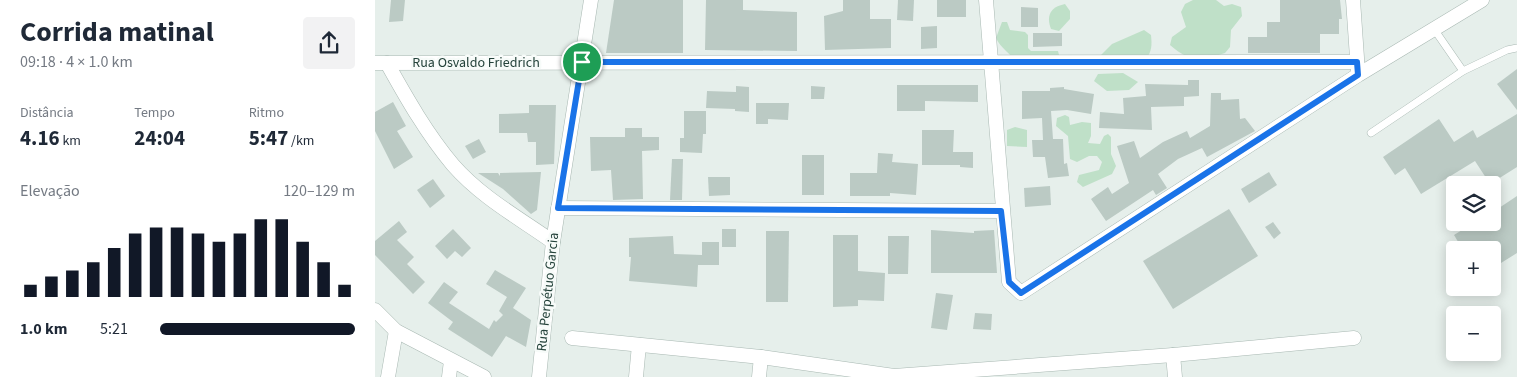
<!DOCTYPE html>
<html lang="pt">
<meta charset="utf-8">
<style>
body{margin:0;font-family:"Source Sans 3",sans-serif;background:#f2f2f3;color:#1f2937;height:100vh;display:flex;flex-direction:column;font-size:19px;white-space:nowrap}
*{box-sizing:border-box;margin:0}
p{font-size:16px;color:#747a83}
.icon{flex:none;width:28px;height:28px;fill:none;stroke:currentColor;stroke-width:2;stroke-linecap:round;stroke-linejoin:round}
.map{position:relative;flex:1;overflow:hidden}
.panel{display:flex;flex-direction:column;background:#fff;width:375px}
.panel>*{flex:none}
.tools{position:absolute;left:1071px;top:176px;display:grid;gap:10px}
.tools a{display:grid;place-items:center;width:55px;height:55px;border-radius:5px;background:#fff;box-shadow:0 2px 12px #0003;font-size:25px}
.pin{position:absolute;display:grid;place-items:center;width:42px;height:42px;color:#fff;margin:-21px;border:2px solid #fff;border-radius:50%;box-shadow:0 1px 5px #0007}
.round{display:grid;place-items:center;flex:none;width:52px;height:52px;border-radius:5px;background:#f2f2f3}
.headline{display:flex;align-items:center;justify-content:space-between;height:85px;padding:0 20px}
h1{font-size:28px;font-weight:700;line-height:38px}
.stats{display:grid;grid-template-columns:repeat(3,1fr);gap:8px;height:85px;padding:5px 20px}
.stats div{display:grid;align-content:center}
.stats b{font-size:21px;font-weight:700}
.stats small{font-size:14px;font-weight:400}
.stats p{font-size:14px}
.chart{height:140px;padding:10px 20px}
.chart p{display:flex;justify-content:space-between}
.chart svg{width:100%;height:90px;margin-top:5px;stroke:#111827;stroke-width:6}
ul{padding:0 20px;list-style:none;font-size:16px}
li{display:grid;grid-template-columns:80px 60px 1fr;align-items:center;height:38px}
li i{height:12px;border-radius:6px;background:#111827}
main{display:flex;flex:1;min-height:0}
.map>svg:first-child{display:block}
.green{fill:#bfe0c8}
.building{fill:#bbcac4}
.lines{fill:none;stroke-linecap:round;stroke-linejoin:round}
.lane-casing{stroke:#a8b8b2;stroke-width:8}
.street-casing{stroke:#a8b8b2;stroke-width:15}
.lane{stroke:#fff;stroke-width:7}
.street{stroke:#fff;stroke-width:14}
.route-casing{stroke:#fff;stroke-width:10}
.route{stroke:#1a73e8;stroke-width:6}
.labels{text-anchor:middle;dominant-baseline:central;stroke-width:5;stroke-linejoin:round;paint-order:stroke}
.street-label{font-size:14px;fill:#24423a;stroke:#f7fbf9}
</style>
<main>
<section class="panel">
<div class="headline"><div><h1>Corrida matinal</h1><p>09:18 · 4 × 1.0 km</p></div><a class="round"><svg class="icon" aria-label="share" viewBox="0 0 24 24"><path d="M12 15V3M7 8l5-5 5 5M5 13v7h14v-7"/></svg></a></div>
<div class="stats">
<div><p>Distância</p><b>4.16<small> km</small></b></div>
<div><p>Tempo</p><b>24:04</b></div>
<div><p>Ritmo</p><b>5:47<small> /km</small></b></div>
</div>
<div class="chart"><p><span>Elevação</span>120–129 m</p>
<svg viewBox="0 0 160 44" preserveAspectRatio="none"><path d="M5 44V38M15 44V34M25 44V31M35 44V27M45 44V20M55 44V13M65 44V10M75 44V10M85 44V13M95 44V17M105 44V13M115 44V6M125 44V6M135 44V17M145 44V27M155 44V38"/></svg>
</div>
<ul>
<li><b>1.0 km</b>5:21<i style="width:100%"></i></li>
</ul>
</section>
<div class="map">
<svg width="1142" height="377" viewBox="0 0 1142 377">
<rect width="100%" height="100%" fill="#e6efeb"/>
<g class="green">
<path d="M818,0H841L849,6L857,4L866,7L867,16L856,30L855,47L850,53C825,61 816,63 795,45L797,37L811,27L806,12L810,4Z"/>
<path d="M690,4L695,11V19L684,31L676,29C671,16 675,7 690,4Z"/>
<path d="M627,22H632L635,30L650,32L653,35V48L656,51H683L684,55L681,58L640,62C635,52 626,49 621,38Z"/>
<path d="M769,30L776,35C777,45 777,51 771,59L725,56L737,44Z"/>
<path d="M748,73L763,82L754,90L732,91L719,81L723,74Z"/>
<path d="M690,115L694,117L695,125L707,122L716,123V136L713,143L725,144L729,136L733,134L736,137V154L741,166L737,174L708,187L702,182L704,175L724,170L727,162L722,156H714L702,162L695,159L693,136L681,126L682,118Z"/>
<path d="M640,127L652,130V147L632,146V130Z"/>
</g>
<g class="building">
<path d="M16,0H30L28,21L14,22Z"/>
<path d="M239,0H308V53H231Z"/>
<path d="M331,0H368V10L422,12V51L330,50Z"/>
<path d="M468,0H495V19H516V48L450,50L449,16L468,11Z"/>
<path d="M523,0H539L538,21L522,20Z"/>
<rect x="562" y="0" width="29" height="17"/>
<path d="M905,0H965L967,19H964V34H945V53H873V37H892V22H905Z"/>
<path d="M646,7L663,8V27H646Z"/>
<path d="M562,26V48L546,49V27Z"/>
<path d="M658,33H687V46L658,47Z"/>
<path d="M1142,69V110L1122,84Z"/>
<path d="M813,80H824V96L809,97V106L776,107L777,130L724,128L725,112L749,114L748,98L771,96L770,84L813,85Z"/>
<path d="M522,85H603V102L550,101V111H522Z"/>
<path d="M361,86L374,87V112L360,111V109L331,108L332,91L361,92Z"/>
<path d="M436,86L450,87L449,99H436Z"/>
<path d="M689,87V89L719,94L716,114L692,110L676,111L678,139H688L689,164L692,163L694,176L673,178L670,157H658L657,140H668L667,118L647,119V91H675V88Z"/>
<path d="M836,93H846V100L864,99L865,119L870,118L880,131L832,157L827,148L803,159L783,174L792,188L781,195L778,190L731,221L716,199L733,187L737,194L754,183L742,146L759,141L765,158L788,142L812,131L815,138L835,126Z"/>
<path d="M18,102L31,126L22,131L38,157L19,169L0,131V112Z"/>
<path d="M381,103H414L413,120L393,119V124H381Z"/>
<path d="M154,105H181L179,164L161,165V142H153L152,133H124V114L154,113Z"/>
<path d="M309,111H331V134H328L327,153L305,152V138H309Z"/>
<path d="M1142,114V167L1115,184L1100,161L1046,194L1030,168L1020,175L1008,157L1064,119L1079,142L1098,130L1102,138Z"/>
<path d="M250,128H267V137H284V150L267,151L268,199L238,200L236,170L216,171L215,137H250Z"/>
<path d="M547,130H579L578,152H598V168L585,167V165H547Z"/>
<path d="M104,139L111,152L98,159L90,146Z"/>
<path d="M503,153L518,154L517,162L543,164L541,195L515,193V196H475V173H502Z"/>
<rect x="427" y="155" width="22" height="40"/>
<path d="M297,159H308L307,200H295Z"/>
<path d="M166,172L162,210L156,214L128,189L103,173H123L125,176V173Z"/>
<path d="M894,172L902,185L874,203L866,189Z"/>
<path d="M333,177H355V195L334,196Z"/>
<path d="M58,179L70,196L55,208L42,190Z"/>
<path d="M675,186L676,205L650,207L649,188Z"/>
<path d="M1142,196V253L1118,268V250H1088L1079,235L1100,222H1118V212Z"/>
<path d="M854,209L883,256L798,309L768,261Z"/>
<path d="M24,221L32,232L22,240L39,257L32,264L50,282L38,294L0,255V241Z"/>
<path d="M898,222L906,233L899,239L890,227Z"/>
<path d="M78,229L96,248L87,257L80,251L72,259L60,246Z"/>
<rect x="347" y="229" width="14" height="18"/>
<path d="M556,230L599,233V231L619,230L622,273H556Z"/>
<path d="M391,231H414L413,302H391Z"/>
<path d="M458,235H483V271L510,273L509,301L483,300V306L458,307Z"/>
<path d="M298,236L299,254L327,255V242H344V265H323L322,287L254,281L256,257H254V238Z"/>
<path d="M513,236H534L533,274H513Z"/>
<path d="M120,270L151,288L138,308L156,320L151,347L131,336L117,357L73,329L78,322L53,303L69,282L83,292L74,303L114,329L119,320L121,322L128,315L124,311L132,297L111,284Z"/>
<path d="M561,293L578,295L572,330L556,328Z"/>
<path d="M600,313L617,314L616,330L598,329Z"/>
</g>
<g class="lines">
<defs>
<g id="lane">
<path d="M1059,29L1088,71L1132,50L1142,48"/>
<path d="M996,133L1088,71"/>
</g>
<g id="street">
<path d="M611,0L634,282L646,293L983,75L1107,0"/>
<path d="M978,0L983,72"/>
<path d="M0,63L982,62"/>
<path d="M12,63C32,99 52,134 78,165C106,197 144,218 178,242"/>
<path d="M183,208L627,211"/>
<path d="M0,310L21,331L109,377"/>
<path d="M197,338L386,357L519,376L798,355L979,338"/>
<path d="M798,355L800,377"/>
<path d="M13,377L21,331"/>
<path d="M74,377L76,361"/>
<path d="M164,377L178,242L216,0"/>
<path d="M261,377L264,345"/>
<path d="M384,377L386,357"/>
</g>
</defs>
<use href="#lane" class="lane-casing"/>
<use href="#street" class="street-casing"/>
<use href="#lane" class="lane"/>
<use href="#street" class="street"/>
</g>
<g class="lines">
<defs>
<path id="route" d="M207,62H982L983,75L646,293L634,282L626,211L183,208Z"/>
</defs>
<use href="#route" class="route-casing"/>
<use href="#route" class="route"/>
</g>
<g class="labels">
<g class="street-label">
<text x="101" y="63">Rua Osvaldo Friedrich</text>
<text transform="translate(173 292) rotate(-84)">Rua Perpétuo Garcia</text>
</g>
</g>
</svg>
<div class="tools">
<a><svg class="icon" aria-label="layers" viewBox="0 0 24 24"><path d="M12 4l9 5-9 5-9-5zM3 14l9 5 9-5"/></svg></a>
<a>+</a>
<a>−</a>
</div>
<div class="pin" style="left:207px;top:62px;background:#1e9e55"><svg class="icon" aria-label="arrive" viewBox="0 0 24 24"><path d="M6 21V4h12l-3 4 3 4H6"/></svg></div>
</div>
</main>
